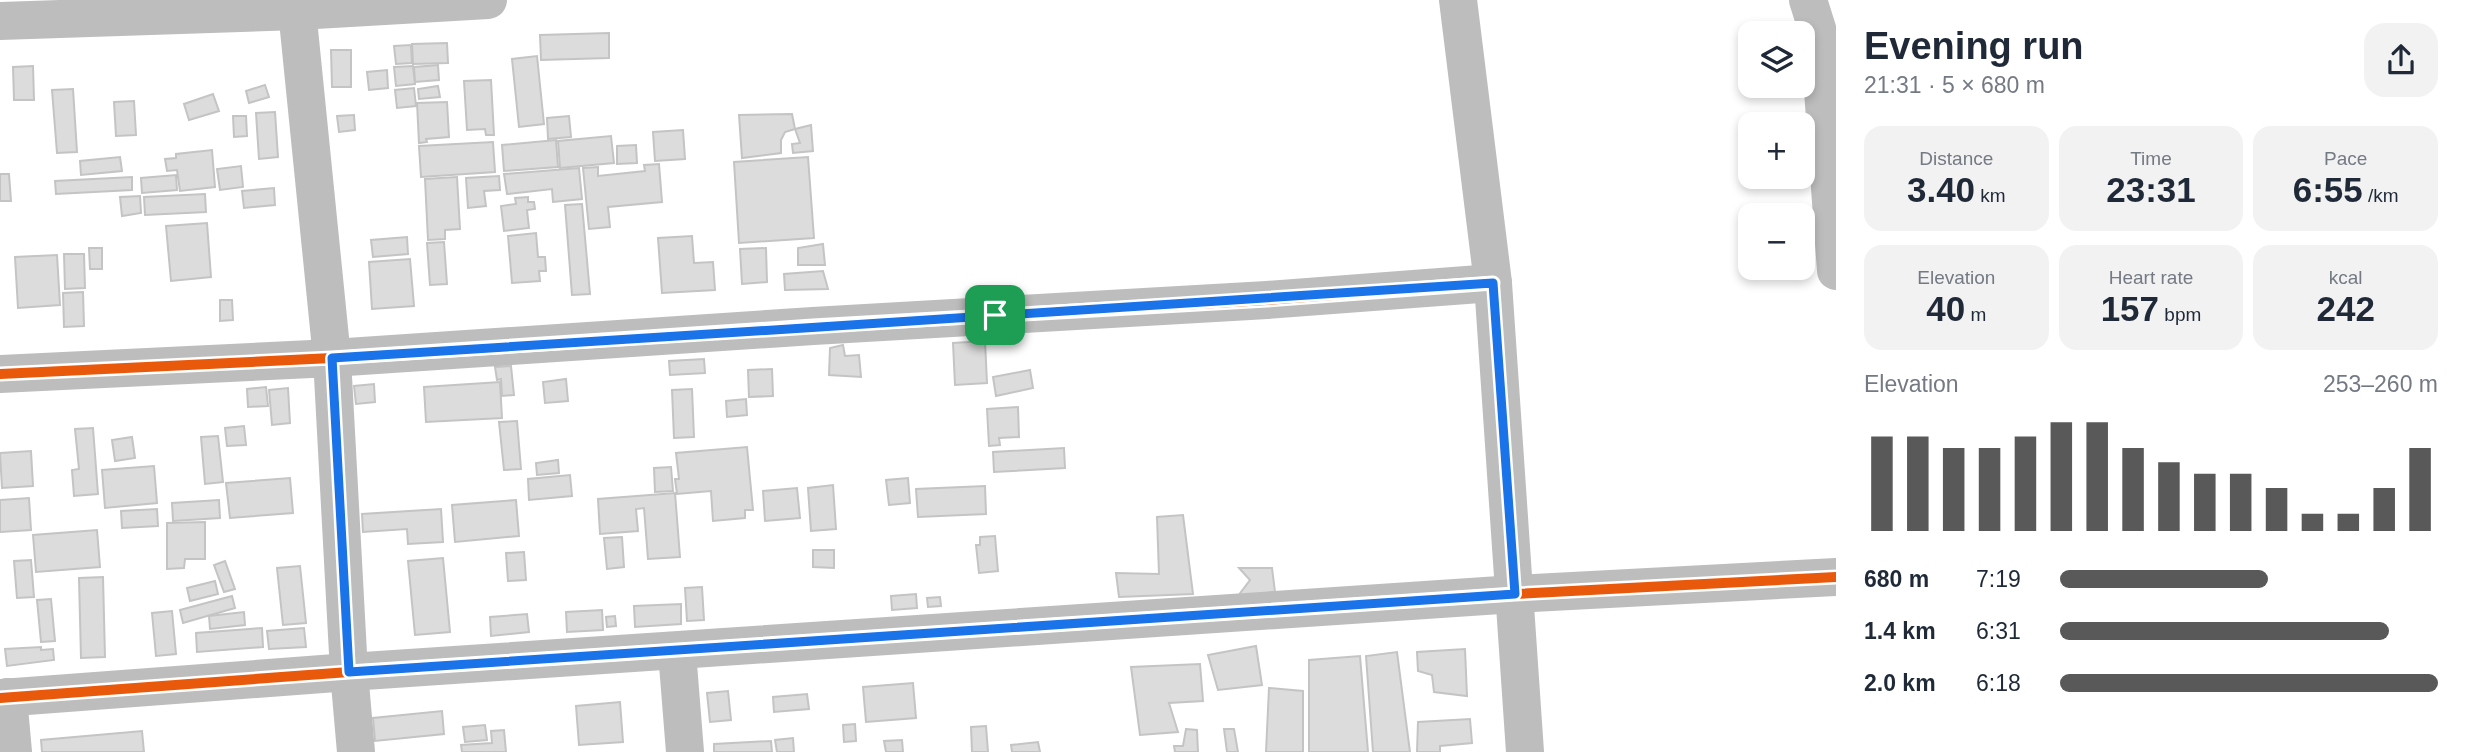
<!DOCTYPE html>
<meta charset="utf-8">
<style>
body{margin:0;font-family:Helvetica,sans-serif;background:#f2f2f3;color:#1f2937;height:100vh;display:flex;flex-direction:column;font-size:26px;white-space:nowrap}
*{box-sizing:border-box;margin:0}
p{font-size:23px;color:#747a83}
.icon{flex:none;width:38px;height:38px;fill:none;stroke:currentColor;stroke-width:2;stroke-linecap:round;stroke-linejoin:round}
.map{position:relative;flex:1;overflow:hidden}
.drawer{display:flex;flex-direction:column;background:#fff;width:630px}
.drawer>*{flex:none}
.controls{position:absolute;left:1738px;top:21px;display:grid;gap:14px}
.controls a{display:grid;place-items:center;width:77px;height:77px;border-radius:14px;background:#fff;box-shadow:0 4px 10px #0003;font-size:35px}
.pin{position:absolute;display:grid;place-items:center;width:60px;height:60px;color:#fff;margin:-30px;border-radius:14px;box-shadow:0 4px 10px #0006}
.round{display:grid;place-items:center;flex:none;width:74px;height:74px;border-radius:21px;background:#f2f2f3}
.summary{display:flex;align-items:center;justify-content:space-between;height:119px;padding:0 28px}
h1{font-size:38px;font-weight:800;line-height:52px}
.stats{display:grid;grid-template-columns:repeat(3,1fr);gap:10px;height:119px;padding:7px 28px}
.stats div{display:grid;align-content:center;border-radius:18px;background:#f2f2f3;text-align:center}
.stats b{font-size:35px;font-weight:800}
.stats small{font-size:19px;font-weight:400}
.stats p{font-size:19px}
.chart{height:196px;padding:14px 28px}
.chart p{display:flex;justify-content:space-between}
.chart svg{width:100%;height:126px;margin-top:7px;stroke:#595959;stroke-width:6}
ul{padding:0 28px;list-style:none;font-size:23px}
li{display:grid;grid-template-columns:112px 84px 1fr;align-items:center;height:52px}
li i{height:18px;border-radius:9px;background:#595959}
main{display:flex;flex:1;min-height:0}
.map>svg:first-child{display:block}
.building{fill:#dcdcdc;stroke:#c4c4c4;stroke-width:2}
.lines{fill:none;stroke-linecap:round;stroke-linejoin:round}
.minor{stroke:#bdbdbd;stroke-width:38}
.cycleway-casing{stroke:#fff;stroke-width:15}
.cycleway{stroke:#e8590c;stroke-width:10}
.route-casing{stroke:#fff;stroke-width:14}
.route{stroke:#1a73e8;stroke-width:9}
</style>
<main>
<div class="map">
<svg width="1836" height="752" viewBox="0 0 1836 752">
<rect width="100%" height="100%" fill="#fff"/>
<g class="building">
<path d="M609,33V58L541,60L540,35Z"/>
<path d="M447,43L448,63L413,64L412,44Z"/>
<path d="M411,45L412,63L396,64L394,46Z"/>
<path d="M331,50H351V87H332Z"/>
<path d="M537,56L544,124L519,127L512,59Z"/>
<path d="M438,65L439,80L415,82L414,67Z"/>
<path d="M33,66L34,100H14L13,67Z"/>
<path d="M413,66L415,84L396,86L394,67Z"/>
<path d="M387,70L388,88L369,90L367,72Z"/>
<path d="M491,80L494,135H486L485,129L467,130L464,81Z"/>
<path d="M265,85L269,97L249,103L246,91Z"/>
<path d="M438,86L440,97L419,99L418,89Z"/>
<path d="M414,88L416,106L397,108L395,90Z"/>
<path d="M73,89L77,152L57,153L52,90Z"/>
<path d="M213,94L219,111L189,120L184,104Z"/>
<path d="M134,101L136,135L116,136L114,102Z"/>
<path d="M447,102L449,137L426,139L427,142L419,143L417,103Z"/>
<path d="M275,112L278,157L259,159L256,113Z"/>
<path d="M792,114L795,129L785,132L781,140V153L742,158L739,115Z"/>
<path d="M354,115L355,130L339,132L337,116Z"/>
<path d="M233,116H246L247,136L234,137Z"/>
<path d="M569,116L571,137L548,139L547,118Z"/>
<path d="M811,125L813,151L793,153L792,144L800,143L795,129Z"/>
<path d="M683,130L685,159L655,161L653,132Z"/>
<path d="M611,136L614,163L560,168L558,141Z"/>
<path d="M556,140L558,167L504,171L502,145Z"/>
<path d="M493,142L495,172L421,177L419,146Z"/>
<path d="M636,145L637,163L617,164V146Z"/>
<path d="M212,150L215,187L180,191L177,170L167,171L165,159L176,158V154Z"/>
<path d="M120,157L122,171L81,175L80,161Z"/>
<path d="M808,157L814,238L739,243L734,162Z"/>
<path d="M659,164L662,202L608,207L610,227L589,229L583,168L598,167V176L645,171L644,165Z"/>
<path d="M241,166L243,187L220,190L217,169Z"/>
<path d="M579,168L582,199L553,202L552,189L507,194L504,174Z"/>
<path d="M0,174H9L11,201H0Z"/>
<path d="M176,175L177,190L142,193L141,178Z"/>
<path d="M499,176L500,190L484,191L486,206L468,208L466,178Z"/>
<path d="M132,177V190L56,194L55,181Z"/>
<path d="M457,177L460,229L445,230V239L428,240L425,179Z"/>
<path d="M274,188L275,205L244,208L242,191Z"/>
<path d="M205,194L206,212L145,215L144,197Z"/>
<path d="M140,196L141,213L122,216L120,197Z"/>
<path d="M528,197V202H534L535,209L527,210L529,228L504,231L501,206L516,204L515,198Z"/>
<path d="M582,204L590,294L572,295L565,205Z"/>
<path d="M207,223L211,277L171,281L166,226Z"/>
<path d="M536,233L538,257H545L546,271H539L540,281L512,283L508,236Z"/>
<path d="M692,236L694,263L713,262L715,290L662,293L658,238Z"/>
<path d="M407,237L408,254L373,257L371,240Z"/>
<path d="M444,242L447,284L430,285L427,243Z"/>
<path d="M823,244L825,265H798V248Z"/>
<path d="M89,248H102V269H90Z"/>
<path d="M766,248L767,282L742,284L740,249Z"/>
<path d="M64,254H84L85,288L65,289Z"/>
<path d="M57,255L60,305L18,308L15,257Z"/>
<path d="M410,259L414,306L372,309L369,262Z"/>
<path d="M823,271L828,289L785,290L784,274Z"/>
<path d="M83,292L84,326L64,327L63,293Z"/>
<path d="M220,300H232L233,320L220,321Z"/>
<path d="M985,341L987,383L955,385L953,343Z"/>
<path d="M843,345L845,356L859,355L861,377L829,375L830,348Z"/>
<path d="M704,359L705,373L670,375L669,361Z"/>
<path d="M511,366L514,395L502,396L501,379L497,380L495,367Z"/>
<path d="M772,369L773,396L749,397L748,370Z"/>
<path d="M1030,370L1033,388L996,396L993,377Z"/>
<path d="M566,379L568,401L545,403L543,382Z"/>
<path d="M500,382L502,418L426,422L424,387Z"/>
<path d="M374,384L375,402L356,404L354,386Z"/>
<path d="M266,387L268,406L248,407L247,389Z"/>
<path d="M288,388L290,423L272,425L269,390Z"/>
<path d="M692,389L694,437L674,438L672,390Z"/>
<path d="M746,399L747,415L727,417L726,401Z"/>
<path d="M1018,407L1019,437L999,438L1000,445L989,446L987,409Z"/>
<path d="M517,421L521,469L504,470L499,422Z"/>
<path d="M244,426L246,445L227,446L225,428Z"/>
<path d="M93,428L98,494L74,496L72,470L79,469L75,429Z"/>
<path d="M218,436L223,482L205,484L201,437Z"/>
<path d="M132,437L135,458L115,461L112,440Z"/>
<path d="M747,447L753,510H745V518L713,521L711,491L677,494L675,479H679L676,453Z"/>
<path d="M1064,448L1065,468L994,472L993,452Z"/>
<path d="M31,451L33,486L2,488L0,453Z"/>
<path d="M558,460L559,473L537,475L536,463Z"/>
<path d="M154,466L157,503L105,508L102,470Z"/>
<path d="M671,467L673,491L655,492L654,468Z"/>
<path d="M570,475L572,496L529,500L528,479Z"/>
<path d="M290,478L293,513L230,518L226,483Z"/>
<path d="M908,478L910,503L889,505L886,480Z"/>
<path d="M833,485L836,529L811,531L808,488Z"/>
<path d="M985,486L986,514L918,517L916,489Z"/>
<path d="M797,488L800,518L765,521L763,491Z"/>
<path d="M675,493L680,557L648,559L644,508L636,509L638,531L600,534L598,499Z"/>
<path d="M29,498L31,530L0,532V500Z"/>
<path d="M219,500L220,518L173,521L172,503Z"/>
<path d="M516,500L519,536L455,542L452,505Z"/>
<path d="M157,509L158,526L122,528L121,511Z"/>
<path d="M441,509L443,542L408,544L407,529L363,532L362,514Z"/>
<path d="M1183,515L1193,594L1119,597L1116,573L1159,574L1157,517Z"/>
<path d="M205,522V559H185L184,568L167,569V523Z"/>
<path d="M97,530L100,567L36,572L33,535Z"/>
<path d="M995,536L998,571L979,573L976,545H980V537Z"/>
<path d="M622,537L624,567L607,569L604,538Z"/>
<path d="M813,550H834V568L813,567Z"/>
<path d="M524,552L526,580L508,581L506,553Z"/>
<path d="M443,558L450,632L415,635L408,561Z"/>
<path d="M31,560L34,597L17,598L14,561Z"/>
<path d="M225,561L235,589L224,592L214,565Z"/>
<path d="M300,566L306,623L283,625L277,568Z"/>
<path d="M1239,568H1272L1275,592L1238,596L1250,580Z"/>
<path d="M103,577L105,657L81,658L79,578Z"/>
<path d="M215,581L218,594L190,601L187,588Z"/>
<path d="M702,587L704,620L687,621L685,588Z"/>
<path d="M916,594L917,608L892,610L891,596Z"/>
<path d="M232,596L235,608L183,623L180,610Z"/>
<path d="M940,597L941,606L928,607L927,598Z"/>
<path d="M51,599L55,641L41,642L37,600Z"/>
<path d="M681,604V624L635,627L634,606Z"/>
<path d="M602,610L603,630L567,632L566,612Z"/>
<path d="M172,611L176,654L156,656L152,613Z"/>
<path d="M244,612L245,625L210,629L209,616Z"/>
<path d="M527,614L529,632L491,636L490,617Z"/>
<path d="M615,616L616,626L607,627L606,617Z"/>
<path d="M262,628L263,647L197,652L196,633Z"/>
<path d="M304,628L306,647L269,649L267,631Z"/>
<path d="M1256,646L1262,685L1218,690L1208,655Z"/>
<path d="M41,647V650L53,649L54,660L7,666L5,649Z"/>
<path d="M1465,649L1467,696L1434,692L1432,675L1418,671L1417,652Z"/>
<path d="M1397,652L1410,752H1373L1366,656Z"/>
<path d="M1360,656L1368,752H1309V660Z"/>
<path d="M1200,664L1203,701L1169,703L1178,732L1140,735L1131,667Z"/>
<path d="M913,683L916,718L866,722L863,687Z"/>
<path d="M1269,688L1303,691V752H1266Z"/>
<path d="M728,691L731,720L710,722L707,693Z"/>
<path d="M807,694L809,709L774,712L773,697Z"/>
<path d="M620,702L623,742L579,745L576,706Z"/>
<path d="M442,711L444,734L375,741L373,718Z"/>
<path d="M1470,719L1472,743L1440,746V752H1417L1418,722Z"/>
<path d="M855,724L856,741L844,742L843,725Z"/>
<path d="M485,725L487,740L465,742L463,727Z"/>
<path d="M986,726L988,752H972L971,727Z"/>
<path d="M1186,729L1197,730L1198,752H1175L1174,746H1183Z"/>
<path d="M1224,729H1234L1238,752H1227Z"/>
<path d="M504,730L506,752H462L461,745L492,743L491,731Z"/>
<path d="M142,731L144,752H42L41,740Z"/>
<path d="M793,738L794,752H777L775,740Z"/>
<path d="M902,740L903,752H886L884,741Z"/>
<path d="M771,741L772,752H714V744Z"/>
<path d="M1038,742L1040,752H1012L1011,745Z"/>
</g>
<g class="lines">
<g class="minor">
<path d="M296,0L332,358L349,672L356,752"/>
<path d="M1458,0L1493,283L1525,752"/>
<path d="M1808,0L1819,35L1836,271"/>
<path d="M0,21L298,11L488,0"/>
<path d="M0,374L332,358L813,326L1267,300L1493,283"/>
<path d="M677,652L685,752"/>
<path d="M8,697L13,752"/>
<path d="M0,698L349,672L1515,594L1836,577"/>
</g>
<defs>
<g id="cycleway">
<path d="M0,374L332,358L813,326L1267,300L1493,283"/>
<path d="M0,698L349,672L1515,594L1836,577"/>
</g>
</defs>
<use href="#cycleway" class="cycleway-casing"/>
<use href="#cycleway" class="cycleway"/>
</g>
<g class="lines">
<defs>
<path id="route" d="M1493,283L1515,594L349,672L332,358C719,332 1106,311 1493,283Z"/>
</defs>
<use href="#route" class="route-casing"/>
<use href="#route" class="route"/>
</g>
</svg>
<div class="controls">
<a><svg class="icon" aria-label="layers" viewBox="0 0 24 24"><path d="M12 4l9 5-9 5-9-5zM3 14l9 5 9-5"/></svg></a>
<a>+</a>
<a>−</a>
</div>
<div class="pin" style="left:995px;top:315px;background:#1e9e55"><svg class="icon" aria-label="arrive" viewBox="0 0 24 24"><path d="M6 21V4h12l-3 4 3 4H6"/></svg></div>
</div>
<section class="drawer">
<div class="summary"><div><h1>Evening run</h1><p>21:31 · 5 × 680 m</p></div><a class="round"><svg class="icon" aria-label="share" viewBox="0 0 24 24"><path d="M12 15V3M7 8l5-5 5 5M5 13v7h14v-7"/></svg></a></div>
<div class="stats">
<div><p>Distance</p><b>3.40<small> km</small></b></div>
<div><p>Time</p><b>23:31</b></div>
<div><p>Pace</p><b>6:55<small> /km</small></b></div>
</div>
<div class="stats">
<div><p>Elevation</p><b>40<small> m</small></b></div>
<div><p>Heart rate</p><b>157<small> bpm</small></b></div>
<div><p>kcal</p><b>242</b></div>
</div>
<div class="chart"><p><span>Elevation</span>253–260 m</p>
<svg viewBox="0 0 160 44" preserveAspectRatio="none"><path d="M5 44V11M15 44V11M25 44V15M35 44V15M45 44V11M55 44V6M65 44V6M75 44V15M85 44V20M95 44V24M105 44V24M115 44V29M125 44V38M135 44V38M145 44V29M155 44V15"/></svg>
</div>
<ul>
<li><b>680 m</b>7:19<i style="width:55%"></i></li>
<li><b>1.4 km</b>6:31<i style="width:87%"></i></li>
<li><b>2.0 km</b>6:18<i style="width:100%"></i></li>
</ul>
</section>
</main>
